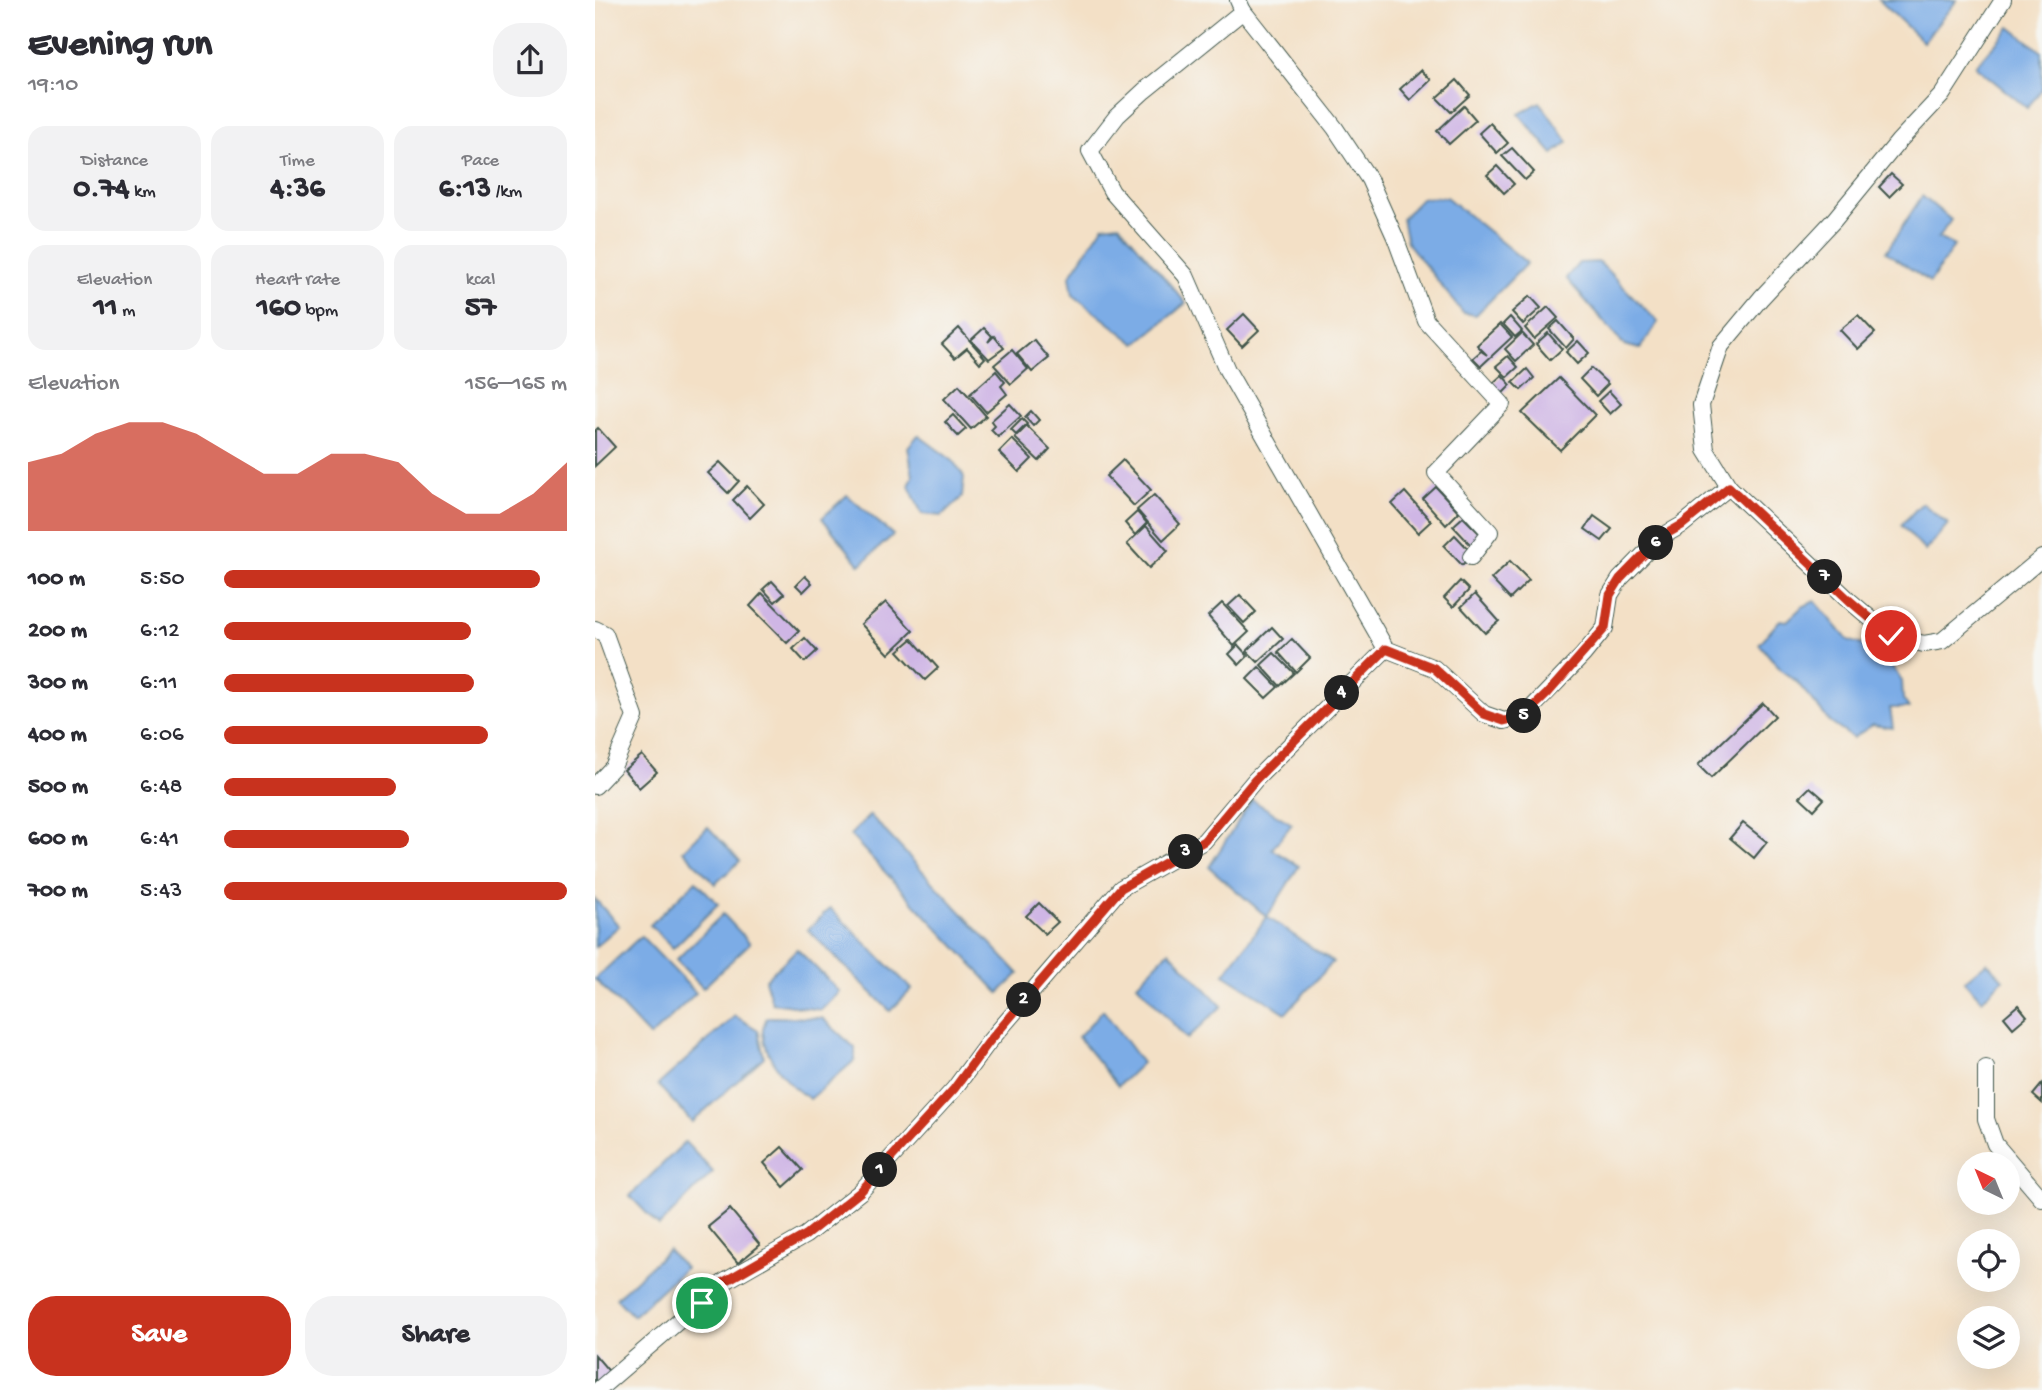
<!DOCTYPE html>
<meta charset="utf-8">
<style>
body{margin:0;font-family:"Gochi Hand",sans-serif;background:#f2f2f3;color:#2b2b33;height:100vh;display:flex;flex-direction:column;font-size:26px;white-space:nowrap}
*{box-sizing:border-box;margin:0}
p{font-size:23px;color:#7c7c81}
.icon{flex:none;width:38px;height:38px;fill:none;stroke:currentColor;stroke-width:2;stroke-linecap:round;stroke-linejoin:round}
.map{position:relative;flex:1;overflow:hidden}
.side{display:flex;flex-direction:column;background:#fff;width:595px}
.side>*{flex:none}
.needle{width:46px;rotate:317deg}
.fabs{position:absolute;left:1362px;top:1152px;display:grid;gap:14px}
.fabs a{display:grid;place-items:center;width:63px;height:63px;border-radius:50%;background:#fff;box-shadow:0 7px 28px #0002;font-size:35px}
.pin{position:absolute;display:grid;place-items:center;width:60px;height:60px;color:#fff;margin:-30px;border:4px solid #fff;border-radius:50%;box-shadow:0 2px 7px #0007}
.km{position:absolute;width:35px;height:35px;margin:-18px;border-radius:50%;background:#222;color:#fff;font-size:19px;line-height:35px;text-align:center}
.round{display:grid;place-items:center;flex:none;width:74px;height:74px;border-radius:28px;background:#f2f2f3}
.summary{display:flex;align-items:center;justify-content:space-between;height:119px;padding:0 28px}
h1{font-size:38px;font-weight:800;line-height:52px}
.figures{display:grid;grid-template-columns:repeat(3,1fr);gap:10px;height:119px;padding:7px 28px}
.figures div{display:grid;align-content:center;border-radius:18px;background:#f2f2f3;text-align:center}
.figures b{font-size:30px;font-weight:800}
.figures small{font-size:19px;font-weight:400}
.figures p{font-size:19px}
.chart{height:196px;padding:14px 28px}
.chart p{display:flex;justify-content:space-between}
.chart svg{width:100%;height:126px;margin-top:7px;fill:#c8321e;opacity:.7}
.button{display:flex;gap:14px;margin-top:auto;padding:14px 28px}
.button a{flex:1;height:80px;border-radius:28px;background:#c8321e;color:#fff;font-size:28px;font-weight:800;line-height:80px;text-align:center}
.button a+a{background:#f2f2f3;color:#2b2b33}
ul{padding:0 28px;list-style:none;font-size:23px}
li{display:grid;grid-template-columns:112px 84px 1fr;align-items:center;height:52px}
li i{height:18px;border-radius:9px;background:#c8321e}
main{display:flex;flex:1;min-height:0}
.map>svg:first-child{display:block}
.water{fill:#7bace6;stroke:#4d748d;stroke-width:2}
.building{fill:#cfb6e5}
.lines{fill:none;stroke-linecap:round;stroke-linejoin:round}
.minor-casing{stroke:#3f554a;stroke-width:18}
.minor{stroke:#fff;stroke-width:16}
.route-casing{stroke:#fff;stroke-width:14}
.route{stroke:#c8321e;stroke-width:9}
</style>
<main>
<section class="side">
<div class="summary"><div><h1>Evening run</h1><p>19:10</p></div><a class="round"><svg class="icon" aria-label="share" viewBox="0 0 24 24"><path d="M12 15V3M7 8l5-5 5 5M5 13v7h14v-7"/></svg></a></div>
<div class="figures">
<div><p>Distance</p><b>0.74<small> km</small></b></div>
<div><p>Time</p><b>4:36</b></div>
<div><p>Pace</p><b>6:13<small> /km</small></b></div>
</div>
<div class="figures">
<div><p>Elevation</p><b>11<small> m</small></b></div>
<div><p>Heart rate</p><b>160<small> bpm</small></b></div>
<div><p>kcal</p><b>57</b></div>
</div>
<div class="chart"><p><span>Elevation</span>156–165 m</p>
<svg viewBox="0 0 160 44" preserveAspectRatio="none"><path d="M0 44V20L10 17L20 10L30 6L40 6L50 10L60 17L70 24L80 24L90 17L100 17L110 20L120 31L130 38L140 38L150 31L160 20V44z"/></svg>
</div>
<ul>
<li><b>100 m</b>5:50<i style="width:92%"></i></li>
<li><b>200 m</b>6:12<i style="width:72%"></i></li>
<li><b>300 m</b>6:11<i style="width:73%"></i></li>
<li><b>400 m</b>6:06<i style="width:77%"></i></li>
<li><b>500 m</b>6:48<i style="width:50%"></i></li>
<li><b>600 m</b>6:41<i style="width:54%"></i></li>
<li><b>700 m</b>5:43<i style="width:100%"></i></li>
</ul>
<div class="button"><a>Save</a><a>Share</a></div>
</section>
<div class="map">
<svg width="1447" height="1390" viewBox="0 0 1447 1390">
<rect width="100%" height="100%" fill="#f6f6f2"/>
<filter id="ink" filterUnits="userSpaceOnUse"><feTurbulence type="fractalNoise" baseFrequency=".0143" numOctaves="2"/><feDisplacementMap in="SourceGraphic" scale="14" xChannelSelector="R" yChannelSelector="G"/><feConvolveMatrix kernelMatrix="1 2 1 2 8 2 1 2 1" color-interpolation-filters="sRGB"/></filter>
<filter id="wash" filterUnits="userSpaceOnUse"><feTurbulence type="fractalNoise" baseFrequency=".00686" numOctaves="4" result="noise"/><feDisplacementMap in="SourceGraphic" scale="28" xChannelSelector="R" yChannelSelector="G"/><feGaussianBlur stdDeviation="1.57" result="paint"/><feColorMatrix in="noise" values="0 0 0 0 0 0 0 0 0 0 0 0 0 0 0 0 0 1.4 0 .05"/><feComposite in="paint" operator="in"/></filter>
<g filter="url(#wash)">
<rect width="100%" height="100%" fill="#f3e0c6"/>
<g class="water">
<path d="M1284,0H1362L1328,42Z"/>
<path d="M1415,27L1447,52V89L1432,108L1380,66Z"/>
<path d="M945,102L973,142L958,154L924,114Z"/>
<path d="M1327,196L1356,220L1343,238L1359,246L1335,282L1291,252Z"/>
<path d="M851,197L932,263L881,315L868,313L812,242L807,219L826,198Z"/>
<path d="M524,224L591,303L541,344L478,295L475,276L508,226Z"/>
<path d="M1004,262L1063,322L1045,349L1029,345L971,278L984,263Z"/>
<path d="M323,435L358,461L369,477L367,497L347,516L327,514L314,486L318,476L313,447Z"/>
<path d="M252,495L298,535L265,565L227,518Z"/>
<path d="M1327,503L1353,524L1330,551L1306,525Z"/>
<path d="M1220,601L1253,640L1287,652L1307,681L1308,699L1314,708H1295L1298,728L1277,725L1258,738L1236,723L1201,681L1187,671L1164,644L1185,620L1192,621L1207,607Z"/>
<path d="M657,800L697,824L677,849L704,866L672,917L738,962L691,1013L629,974L672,917L614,867Z"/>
<path d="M275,815L424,974L404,993L255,835Z"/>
<path d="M113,827L145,861L120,884L88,850Z"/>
<path d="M101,881L123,904L78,948L55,925Z"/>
<path d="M0,899L24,926L0,947Z"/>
<path d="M235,908L317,989L295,1011L213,930Z"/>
<path d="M128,914L155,943L108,988L81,960Z"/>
<path d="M46,936L101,993L55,1037L0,979Z"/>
<path d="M202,949L245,992L226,1010L177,1003L170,980Z"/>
<path d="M574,951L627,1006L592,1039L542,984Z"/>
<path d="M1392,962L1408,979L1387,1000L1369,981Z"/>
<path d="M508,1010L547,1063L523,1086L483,1037Z"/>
<path d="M140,1016L163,1030L169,1057L97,1122L63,1085Z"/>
<path d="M172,1017L227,1018L260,1048V1060L215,1099C193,1086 171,1060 168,1033C167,1028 170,1022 172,1017Z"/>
<path d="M90,1142L118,1172L64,1226L35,1196Z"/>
<path d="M73,1250L90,1268L38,1316L21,1298Z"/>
</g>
<g id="blocks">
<g class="building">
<path d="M826,70L836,80L815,100L805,89Z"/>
<path d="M862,80L875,95L856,112L842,98Z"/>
<path d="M869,106L881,120L854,144L842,131Z"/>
<path d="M895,123L913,143L902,153L884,133Z"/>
<path d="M917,148L939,172L930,180L907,156Z"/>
<path d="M902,166L919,184L909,193L892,175Z"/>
<path d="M1296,174L1307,184L1294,197L1284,187Z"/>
<path d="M935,296L946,308L928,324L917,312Z"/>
<path d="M953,307L963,318L939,339L930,328Z"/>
<path d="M649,314L664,330L647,346L632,330Z"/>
<path d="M1263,315L1280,333L1263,349L1245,330Z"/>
<path d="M915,317L927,331L920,337L908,324Z"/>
<path d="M963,321L979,339L971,348L954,329Z"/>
<path d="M905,324L917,337L886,366L878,358L886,351L892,355L882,345Z"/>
<path d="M364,328L390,358L385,363L372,348L360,358L347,344Z"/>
<path d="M389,328L397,336L393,342L399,336L409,348L394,359L376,340Z"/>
<path d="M927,333L938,345L921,361L910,349Z"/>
<path d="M953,333L967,349L955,360L941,344Z"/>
<path d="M439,340L454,358L437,372L422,354Z"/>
<path d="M983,341L994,353L982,364L971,352Z"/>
<path d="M417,350L433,369L416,384L399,365Z"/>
<path d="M913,356L923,367L912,377L901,366Z"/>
<path d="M996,368L1013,384L1001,396L985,379Z"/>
<path d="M932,369L939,378L926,390L918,382Z"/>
<path d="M401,371L410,382L406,386L412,394L391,412L375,394Z"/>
<path d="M907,375L916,385L907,394L897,384Z"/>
<path d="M964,378L1000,415L965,450L927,413Z"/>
<path d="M364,385L391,416L376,429L349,399Z"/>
<path d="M1014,391L1026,404L1015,414L1003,401Z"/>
<path d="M415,404L426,416L403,437L396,430L400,426L396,421Z"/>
<path d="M436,411L444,420L438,426L430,417Z"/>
<path d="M358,415L371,429L363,436L350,422Z"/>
<path d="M427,419L432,424L421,435L416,430Z"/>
<path d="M432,426L455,449L444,461L420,438Z"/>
<path d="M3,428L20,447L0,466V431Z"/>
<path d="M417,439L437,459L424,472L404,452Z"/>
<path d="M528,460L556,490L539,506L511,476Z"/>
<path d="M125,462L144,481L133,493L113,473Z"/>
<path d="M152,486L169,504L155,518L138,500Z"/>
<path d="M841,487L864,512L851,525L828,499Z"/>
<path d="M810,492L836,521L823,533L797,504Z"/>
<path d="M559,495L585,524L568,540L542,510Z"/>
<path d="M542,512L552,523L540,535L530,523Z"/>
<path d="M999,516L1017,529L1007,541L990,529Z"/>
<path d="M868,517L886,535L876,545L858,526Z"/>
<path d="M551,526L573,551L554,568L532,544Z"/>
<path d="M860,535L878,554L867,565L849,546Z"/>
<path d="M915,561L934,580L915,599L896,579Z"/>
<path d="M210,576L217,583L208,592L201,585Z"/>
<path d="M177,581L189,594L180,602L168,589Z"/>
<path d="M865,581L874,590L858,607L849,598Z"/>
<path d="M167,593L204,631L192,643L155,606Z"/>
<path d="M880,594L904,621L890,633L866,607Z"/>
<path d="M645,595L661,612L649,623L633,606Z"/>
<path d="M291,602L318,631L294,654L266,624Z"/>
<path d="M627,603L654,632L639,646L613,616Z"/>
<path d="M677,627L688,639L663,662L652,651Z"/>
<path d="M210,638L222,651L210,662L198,649Z"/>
<path d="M317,639L343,668L330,680L303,651Z"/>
<path d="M697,639L715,658L701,672L683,652Z"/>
<path d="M643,645L653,656L644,665L634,654Z"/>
<path d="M679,653L699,673L685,686L666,665Z"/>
<path d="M664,667L683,687L671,698L652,679Z"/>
<path d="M1168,703L1180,716L1116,778L1103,765Z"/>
<path d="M47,755L62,772L44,788L29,770Z"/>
<path d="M1215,787L1229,799L1219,810L1205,797Z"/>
<path d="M1148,823L1172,842L1159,858L1135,838Z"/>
<path d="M444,903L463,922L450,934L431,916Z"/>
<path d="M1423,1005L1432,1016L1418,1028L1409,1017Z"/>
<path d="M1447,1084V1103L1438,1095Z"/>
<path d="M187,1147L208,1170L189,1187L169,1163Z"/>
<path d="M135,1209L165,1245L143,1263L113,1227Z"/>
<path d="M0,1355L18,1376L0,1390Z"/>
</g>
</g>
</g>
<g filter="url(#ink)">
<use href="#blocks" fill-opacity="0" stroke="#3f554a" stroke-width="2"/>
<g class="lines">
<defs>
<g id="minor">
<path d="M643,0L648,11L549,91L522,116L495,151L517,192L591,276L632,370L791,649"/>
<path d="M648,11L740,128L774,179L800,237L831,321L907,404L841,473L895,532L876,557"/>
<path d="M1134,487L1111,450L1106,405L1126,346L1166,298L1239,220L1303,142L1347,95L1408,0"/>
<path d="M0,629L10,634L40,717L18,767L0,786"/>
<path d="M1391,1068V1119L1400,1144L1447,1199"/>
<path d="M3,1390L129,1282L211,1235L265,1192L359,1089L393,1043L526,888L609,841L660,780L791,649L839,668L889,714L909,721L929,716L988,655L1010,628L1015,595L1025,579L1066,537L1087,525L1134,487L1255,601L1296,636L1329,644L1347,641L1447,558"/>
</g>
</defs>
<use href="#minor" class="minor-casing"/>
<use href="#minor" class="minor"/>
</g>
</g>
<g class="lines" filter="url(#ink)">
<defs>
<path id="route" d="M107,1303L129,1282L211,1235L265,1192L359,1089L393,1043L526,888L609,841L660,780L791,649L839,668L889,714L909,721L929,716L952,694L1010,628L1015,595L1025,579L1066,537L1087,525L1134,487L1255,601L1296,636"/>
</defs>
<use href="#route" class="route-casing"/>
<use href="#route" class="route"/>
</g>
</svg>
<div class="fabs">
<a><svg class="needle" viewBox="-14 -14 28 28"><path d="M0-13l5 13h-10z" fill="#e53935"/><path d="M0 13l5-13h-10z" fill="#7c7c81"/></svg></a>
<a><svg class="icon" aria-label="locate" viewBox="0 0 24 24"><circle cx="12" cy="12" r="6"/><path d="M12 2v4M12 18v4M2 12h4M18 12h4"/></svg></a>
<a><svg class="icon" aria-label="layers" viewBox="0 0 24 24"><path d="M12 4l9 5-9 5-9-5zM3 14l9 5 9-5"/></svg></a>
</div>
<div class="pin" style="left:107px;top:1303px;background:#1e9e55"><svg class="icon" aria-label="arrive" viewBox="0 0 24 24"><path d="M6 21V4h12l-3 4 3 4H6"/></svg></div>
<div class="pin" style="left:1296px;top:636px;background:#d93025"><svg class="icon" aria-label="check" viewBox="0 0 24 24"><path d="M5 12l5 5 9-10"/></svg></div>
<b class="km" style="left:285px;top:1170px">1</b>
<b class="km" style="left:429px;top:1000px">2</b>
<b class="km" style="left:591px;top:852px">3</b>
<b class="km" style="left:747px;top:693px">4</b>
<b class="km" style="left:929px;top:716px">5</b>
<b class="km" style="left:1061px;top:543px">6</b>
<b class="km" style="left:1230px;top:577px">7</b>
</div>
</main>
